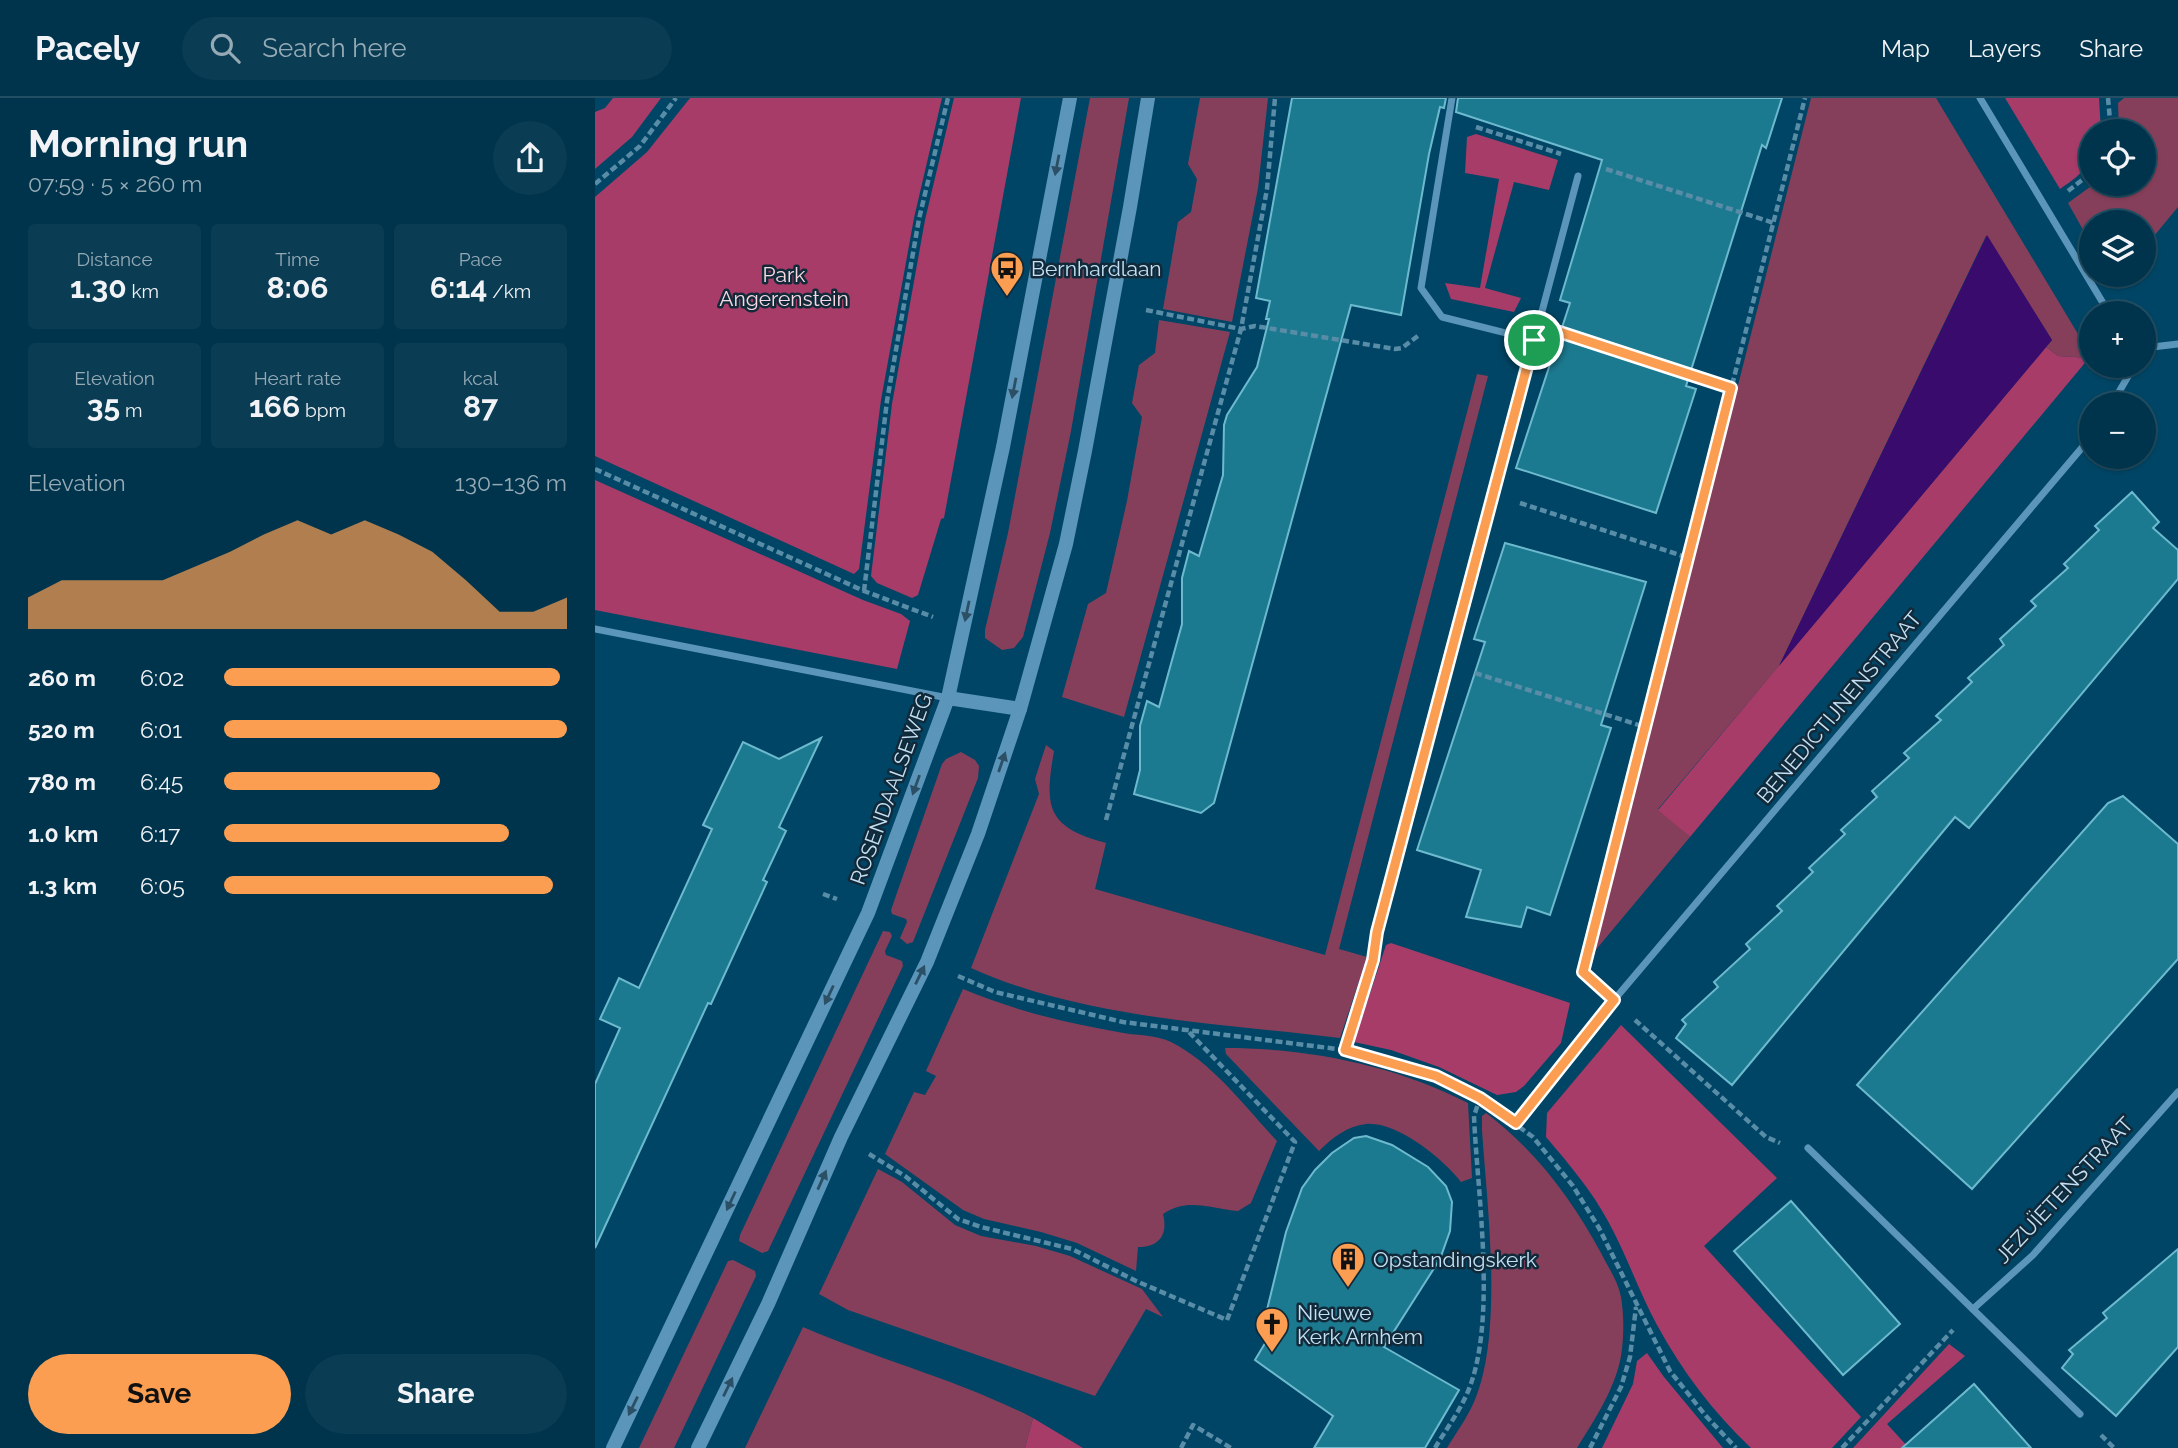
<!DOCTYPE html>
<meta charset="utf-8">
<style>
body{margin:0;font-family:Raleway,sans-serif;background:#0a3c53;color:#f1f3f6;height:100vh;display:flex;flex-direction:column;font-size:26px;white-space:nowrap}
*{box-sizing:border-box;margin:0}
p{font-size:23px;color:#95aab5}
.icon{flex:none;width:38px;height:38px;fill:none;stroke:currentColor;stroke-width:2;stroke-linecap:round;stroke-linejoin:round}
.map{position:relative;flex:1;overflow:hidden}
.details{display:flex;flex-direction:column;background:#00344c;width:595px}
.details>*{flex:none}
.buttons{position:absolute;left:1484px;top:21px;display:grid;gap:14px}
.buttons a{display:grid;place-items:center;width:77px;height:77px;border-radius:50%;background:#00344c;box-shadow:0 2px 5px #0004,0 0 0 2px #224f64;font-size:35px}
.pin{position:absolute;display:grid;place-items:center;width:60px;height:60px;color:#fff;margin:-30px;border:4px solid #fff;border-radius:50%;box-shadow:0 2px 7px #0007}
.round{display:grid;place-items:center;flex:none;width:74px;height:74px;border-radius:37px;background:#0a3c53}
.summary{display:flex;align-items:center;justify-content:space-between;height:119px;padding:0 28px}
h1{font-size:38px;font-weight:700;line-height:52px}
.metrics{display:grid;grid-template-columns:repeat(3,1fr);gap:10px;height:119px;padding:7px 28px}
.metrics div{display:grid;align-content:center;border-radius:7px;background:#0a3c53;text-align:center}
.metrics b{font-size:30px;font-weight:700}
.metrics small{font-size:19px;font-weight:400}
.metrics p{font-size:19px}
.chart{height:196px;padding:14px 28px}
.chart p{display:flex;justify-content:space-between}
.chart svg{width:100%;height:126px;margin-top:7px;fill:#fb9e51;opacity:.7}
.cta{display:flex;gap:14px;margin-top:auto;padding:14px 28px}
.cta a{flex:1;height:80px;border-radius:42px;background:#fb9e51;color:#111;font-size:28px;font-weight:700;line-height:80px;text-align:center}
.cta a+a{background:#0a3c53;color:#f1f3f6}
ul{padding:0 28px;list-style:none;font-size:23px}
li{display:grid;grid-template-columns:112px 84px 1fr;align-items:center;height:52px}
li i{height:18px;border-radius:9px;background:#fb9e51}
header{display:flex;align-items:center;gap:42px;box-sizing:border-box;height:98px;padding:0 35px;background:#00344c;border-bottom:2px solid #224f64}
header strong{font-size:33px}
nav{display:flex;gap:38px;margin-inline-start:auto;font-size:24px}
.search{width:490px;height:63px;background:#0a3c53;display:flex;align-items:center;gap:18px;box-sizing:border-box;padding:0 24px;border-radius:38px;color:#95aab5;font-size:26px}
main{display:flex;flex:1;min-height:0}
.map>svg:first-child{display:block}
.green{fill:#863f5a}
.forest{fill:#a73c68}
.water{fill:#390b6c}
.building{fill:#1c7a90;stroke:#6dbacf;stroke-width:2}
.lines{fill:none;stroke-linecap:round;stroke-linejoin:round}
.path{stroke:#598ca6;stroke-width:4.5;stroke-dasharray:7 3.5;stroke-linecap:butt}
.street{stroke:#5b95b9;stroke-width:7}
.secondary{stroke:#5b95b9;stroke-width:14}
.oneway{fill:#2b4f65}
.route-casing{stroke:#fff;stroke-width:14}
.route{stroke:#fb9e51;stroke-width:9}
.labels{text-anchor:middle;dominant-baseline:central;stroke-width:5;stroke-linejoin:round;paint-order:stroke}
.poi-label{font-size:21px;fill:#c3e0f4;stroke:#112938;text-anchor:start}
.park-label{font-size:21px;fill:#f7d9e2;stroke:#112938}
.street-label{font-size:21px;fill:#c3e0f4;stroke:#112938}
</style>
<header>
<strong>Pacely</strong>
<div class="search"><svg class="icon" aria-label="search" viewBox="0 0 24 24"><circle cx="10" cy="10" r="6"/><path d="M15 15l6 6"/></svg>Search here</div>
<nav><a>Map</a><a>Layers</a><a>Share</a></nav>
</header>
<main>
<section class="details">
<div class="summary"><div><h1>Morning run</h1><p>07:59 · 5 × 260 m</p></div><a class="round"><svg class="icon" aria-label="share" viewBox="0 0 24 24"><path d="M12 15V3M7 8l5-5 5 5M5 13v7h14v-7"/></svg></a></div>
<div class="metrics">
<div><p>Distance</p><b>1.30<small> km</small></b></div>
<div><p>Time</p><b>8:06</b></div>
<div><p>Pace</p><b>6:14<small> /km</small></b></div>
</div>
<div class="metrics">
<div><p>Elevation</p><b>35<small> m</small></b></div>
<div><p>Heart rate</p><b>166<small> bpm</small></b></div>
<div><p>kcal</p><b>87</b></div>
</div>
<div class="chart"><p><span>Elevation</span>130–136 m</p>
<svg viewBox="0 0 160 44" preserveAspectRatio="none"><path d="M0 44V33L10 27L20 27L30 27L40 27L50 22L60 17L70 11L80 6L90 11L100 6L110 11L120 17L130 27L140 38L150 38L160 33V44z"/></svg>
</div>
<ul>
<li><b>260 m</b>6:02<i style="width:98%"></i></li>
<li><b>520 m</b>6:01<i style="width:100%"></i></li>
<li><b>780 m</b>6:45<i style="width:63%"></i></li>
<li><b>1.0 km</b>6:17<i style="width:83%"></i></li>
<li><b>1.3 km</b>6:05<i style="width:96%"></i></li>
</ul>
<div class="cta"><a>Save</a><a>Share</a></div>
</section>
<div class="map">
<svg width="1583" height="1350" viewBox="0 0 1583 1350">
<rect width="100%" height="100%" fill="#004565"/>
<g class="green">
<path d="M495,0H534L476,333L455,435L428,539L419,550L407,552L390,540V532L413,435Z"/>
<path d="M605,0H673L663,90L637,224L568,211L583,124L596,114L602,81L593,66Z"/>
<path d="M1216,0H1341L1492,251L1494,260L1463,258L1451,249L1457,242L1391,138L1184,568L1063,711L1095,739L999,854Z"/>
<path d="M1529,0H1583V109L1549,150V124H1496V146L1473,105L1499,86H1549V33H1524L1523,5Z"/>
<path d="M564,222L635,234L529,619L467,599L493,506L511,495L532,403L547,319L537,305L544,267L560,255Z"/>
<path d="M882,276L893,278L744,851L772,859L745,940C623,925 489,921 376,870L444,696L440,681L451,647L459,653C449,710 452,729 511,745L500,791L730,857Z"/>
<path d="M366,654L380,662L384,668L383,680L318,844L312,846L305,840L312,824L311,821L297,816L296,812L347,666L351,661Z"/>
<path d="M288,833L295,834L297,838L290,853L291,857L307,863L308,868L173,1153L167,1155L144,1143L145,1137Z"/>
<path d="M368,891C418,912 471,925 523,934C541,938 560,936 576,944C618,965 650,1009 682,1043L656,1105L643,1113C617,1111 592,1099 568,1116C573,1136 565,1149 543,1149L541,1173L482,1145L446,1134L389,1121L368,1112L290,1056L319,994L330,997L341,978L331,973Z"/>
<path d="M630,950C713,950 799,967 873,1005L877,1080L866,1084C848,1061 802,1023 771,1026C752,1028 737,1040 724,1053L631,956Z"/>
<path d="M891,1015C940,1052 977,1101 1006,1155C1013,1169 1023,1183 1026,1199C1029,1218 1029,1239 1026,1258C1020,1291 1000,1321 982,1350H852C861,1335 872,1320 879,1304C909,1235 892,1107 887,1032V1018Z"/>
<path d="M283,1071L307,1084L360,1127L386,1138L441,1148L475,1158L547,1191L568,1219L551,1211L500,1298L253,1212L224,1196Z"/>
<path d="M138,1162L160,1173L161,1178L79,1350H44L133,1163Z"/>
<path d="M208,1229C284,1262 364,1282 438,1320L430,1350H150Z"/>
</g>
<g class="forest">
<path d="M18,0H66L37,39L0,71V14L10,10Z"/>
<path d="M95,0H347L319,120L286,302L264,471L259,476L0,358V99L52,54Z"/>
<path d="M359,0H426L349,420L346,421L323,497L317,500L282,485L276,478L297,306L330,122Z"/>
<path d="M1410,0H1504L1506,33H1496C1496,67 1493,72 1465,91Z"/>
<path d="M881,36L963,62L954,92L919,84L890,190L926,200L919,214L856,201L850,185L885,190L904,81L870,75L872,39Z"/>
<path d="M1451,249L1463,258L1494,260L1095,739L1063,712Z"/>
<path d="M0,382L268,502L306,516L315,523L302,571L0,512Z"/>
<path d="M796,845L975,905L966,945L929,988L921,994L902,997L844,969L796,952L759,944L791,847Z"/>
<path d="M1026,927L1182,1080L1109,1148L1266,1319L1237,1350H1156C1118,1314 1087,1273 1062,1227C1044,1194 1032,1158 1014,1125C997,1093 974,1066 951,1039L952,1015Z"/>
<path d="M1354,1246L1370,1258L1292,1326L1314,1350H1258Z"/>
<path d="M1052,1255L1069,1279L1128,1350H1007L1038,1286L1042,1263Z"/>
<path d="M438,1320L488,1350H430Z"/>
</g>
<path class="water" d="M1392,137L1457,242L1184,568Z"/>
<g class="building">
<path d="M697,0H851L849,10L845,9L834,56L806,217L756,207L619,705L606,715L539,696L545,672V628L552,603L564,609L587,526V480L594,453L604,458L628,377L629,327L632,317L662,269L674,221H671L675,203L661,200Z"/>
<path d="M863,0H1187L1171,50L1167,47L1091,288L1101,291L1061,415L921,370L975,205L965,202L1007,62L861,14Z"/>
<path d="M1537,394L1564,424L1558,430L1583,452V481L1374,730L1360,719L1137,987L1081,940L1091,926L1087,922L1123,889L1119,884L1155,851L1151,846L1187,813L1182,808L1218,774L1214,770L1250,736L1246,732L1282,699L1277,693L1314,660L1309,655L1346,622L1341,618L1377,584L1373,580L1409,547L1405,541L1441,508L1436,503L1473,470L1469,466L1504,432L1500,428Z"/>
<path d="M910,445L1051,484L1006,627L1016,630L955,817L932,809L926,829L871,819L886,772L822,752L890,544L879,541Z"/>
<path d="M226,640L184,729L191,733L168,782L172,784L116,906L113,905L0,1150V986L25,930L5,921L24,880L44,890L117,731L108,727L148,644L184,661Z"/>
<path d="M1528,698L1583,746V861L1377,1091L1262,987L1513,705Z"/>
<path d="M771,1038L797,1047L833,1069L851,1088L857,1104L855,1133L845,1161L789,1249L864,1292L830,1350H719L738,1318L660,1262L681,1227L670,1220L691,1134L707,1090L720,1072L737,1055L759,1040Z"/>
<path d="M1196,1103L1305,1226L1248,1277L1139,1153Z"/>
<path d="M1583,1151V1249L1521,1318L1467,1270L1478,1256L1474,1252L1512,1220L1508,1215Z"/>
<path d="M1379,1286L1436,1350H1307Z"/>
</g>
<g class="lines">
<g class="path">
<path d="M1513,0L1516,33"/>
<path d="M881,29L966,56"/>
<path d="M1011,71L1179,125"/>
<path d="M0,86L45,48L81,0"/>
<path d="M1473,93L1496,75"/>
<path d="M551,212L646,231L660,228L800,251L807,250L824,237"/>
<path d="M971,236L1136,290"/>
<path d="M0,371L269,493L338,519"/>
<path d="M925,405L1094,460"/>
<path d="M269,493L292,303L324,121L353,0"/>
<path d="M880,575L1050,629"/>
<path d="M511,722L646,231L672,91L680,0"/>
<path d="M228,796L242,801"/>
<path d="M363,878L400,894L528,924L750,952L841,978L880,997L938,1039L978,1088L1004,1130L1075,1273L1111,1318L1141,1350"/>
<path d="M998,883L988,874L1210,0"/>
<path d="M1040,922L1171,1039L1185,1045"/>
<path d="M750,952L778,862"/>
<path d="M921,1025L1001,925"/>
<path d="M274,1056L310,1078L363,1121L386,1129L477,1151L541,1183L632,1222L700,1044L593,933"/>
<path d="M1506,1337L1519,1350"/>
<path d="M586,1350L598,1327L636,1350"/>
<path d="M840,1350C850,1333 862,1317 870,1300C904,1231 882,1095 879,1018L885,1000"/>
<path d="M995,1350L1026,1289L1035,1259L1041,1209"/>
<path d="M1247,1350L1358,1232"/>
</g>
<g class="street">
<path d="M857,0L826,190L847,219L939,242"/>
<path d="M1385,0L1514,215"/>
<path d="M1549,250L1583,246"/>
<path d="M1517,306L1539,268"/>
<path d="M0,531L353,600"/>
<path d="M782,834L983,78"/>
<path d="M1019,902L1496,339"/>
<path d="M1213,1050L1485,1316"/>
<path d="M1378,1211L1438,1157L1583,994"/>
</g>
<g class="secondary">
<path d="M353,600L425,611"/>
<path d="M18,1350L273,815L353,600L408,349L475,0"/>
<path d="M103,1350L173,1206L246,1039L332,864L383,736L425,611L471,446L490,353L535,109L553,0"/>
</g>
</g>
<defs><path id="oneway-solid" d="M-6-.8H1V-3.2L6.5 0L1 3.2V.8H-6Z" transform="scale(1.75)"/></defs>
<g class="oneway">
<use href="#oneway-solid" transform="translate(462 67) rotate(101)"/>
<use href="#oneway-solid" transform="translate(419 290) rotate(101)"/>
<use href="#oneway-solid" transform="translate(372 513) rotate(102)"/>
<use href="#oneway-solid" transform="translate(407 664) rotate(-71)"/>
<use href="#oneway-solid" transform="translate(321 687) rotate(110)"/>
<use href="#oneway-solid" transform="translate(325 877) rotate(-64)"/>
<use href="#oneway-solid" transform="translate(234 897) rotate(115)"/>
<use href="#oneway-solid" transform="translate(227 1082) rotate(-66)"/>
<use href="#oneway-solid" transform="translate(136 1103) rotate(115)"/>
<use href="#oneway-solid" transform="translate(133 1289) rotate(-64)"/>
<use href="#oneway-solid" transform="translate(38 1308) rotate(116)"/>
</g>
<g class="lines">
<defs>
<path id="route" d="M943,227L1136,290L988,874L1019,902L921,1025L885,1000L841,978L750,952L778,862L782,834Z"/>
</defs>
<use href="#route" class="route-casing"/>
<use href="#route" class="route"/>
</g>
<defs>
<symbol id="bus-pin" viewBox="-11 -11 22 30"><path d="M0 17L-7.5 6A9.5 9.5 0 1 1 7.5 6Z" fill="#fb9e51" stroke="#112938"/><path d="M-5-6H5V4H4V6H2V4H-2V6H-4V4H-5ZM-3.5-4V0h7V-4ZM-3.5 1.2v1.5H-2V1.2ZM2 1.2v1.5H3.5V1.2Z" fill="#111"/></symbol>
<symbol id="building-pin" viewBox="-11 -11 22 30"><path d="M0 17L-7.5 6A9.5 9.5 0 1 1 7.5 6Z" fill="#fb9e51" stroke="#112938"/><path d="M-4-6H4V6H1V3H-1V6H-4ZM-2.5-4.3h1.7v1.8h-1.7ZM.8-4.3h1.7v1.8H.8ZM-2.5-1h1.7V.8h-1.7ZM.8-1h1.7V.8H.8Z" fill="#111"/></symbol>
<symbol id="church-pin" viewBox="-11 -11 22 30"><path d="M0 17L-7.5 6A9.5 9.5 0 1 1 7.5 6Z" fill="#fb9e51" stroke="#112938"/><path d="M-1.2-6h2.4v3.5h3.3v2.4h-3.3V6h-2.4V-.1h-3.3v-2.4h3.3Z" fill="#111"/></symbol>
</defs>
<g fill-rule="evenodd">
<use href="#bus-pin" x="393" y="151" width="38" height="52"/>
<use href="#building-pin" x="734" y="1142" width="38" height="52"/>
<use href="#church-pin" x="658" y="1207" width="38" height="52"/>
</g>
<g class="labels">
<g class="poi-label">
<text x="436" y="170">Bernhardlaan</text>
<text x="778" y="1161">Opstandingskerk</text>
<text x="702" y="1214">Nieuwe<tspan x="702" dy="24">Kerk Arnhem</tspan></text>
</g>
<g class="park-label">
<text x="189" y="176">Park<tspan x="189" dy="24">Angerenstein</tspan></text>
</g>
<g class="street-label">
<text transform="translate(1244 609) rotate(-50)">BENEDICTIJNENSTRAAT</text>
<text transform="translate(296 691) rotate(-70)">ROSENDAALSEWEG</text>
<text transform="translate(1469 1092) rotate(-47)">JEZUÏETENSTRAAT</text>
</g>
</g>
</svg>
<div class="buttons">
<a><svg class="icon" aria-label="locate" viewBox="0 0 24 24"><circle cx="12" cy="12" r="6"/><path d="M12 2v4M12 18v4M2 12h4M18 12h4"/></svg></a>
<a><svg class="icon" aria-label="layers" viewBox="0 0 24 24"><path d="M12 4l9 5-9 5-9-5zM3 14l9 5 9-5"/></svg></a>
<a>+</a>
<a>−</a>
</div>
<div class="pin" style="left:939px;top:242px;background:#1e9e55"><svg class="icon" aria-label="arrive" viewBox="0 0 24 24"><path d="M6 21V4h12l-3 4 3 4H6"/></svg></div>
</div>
</main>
